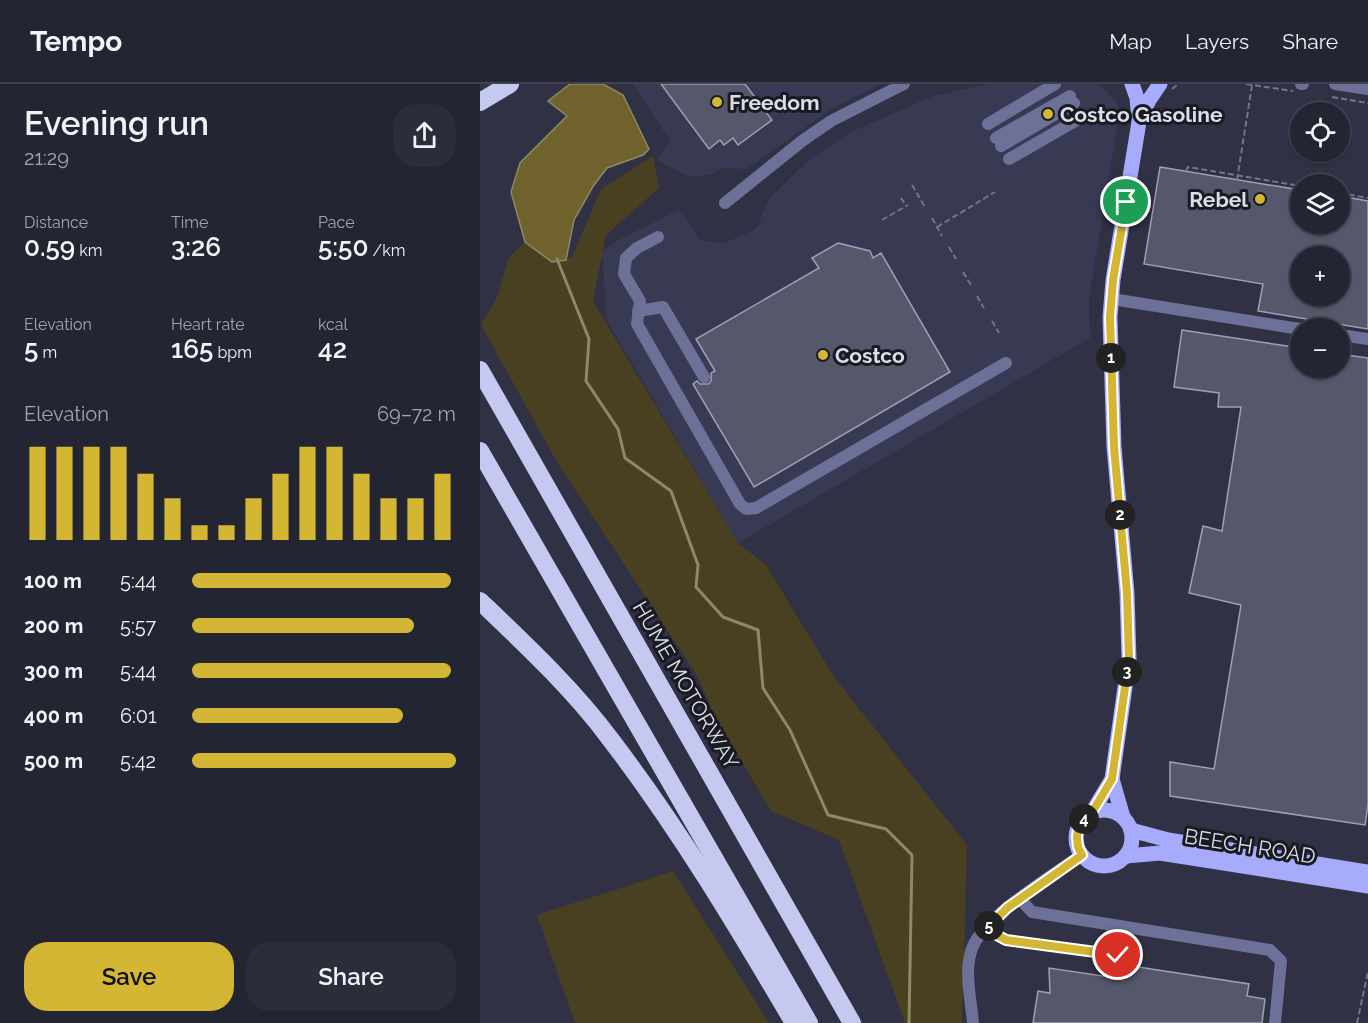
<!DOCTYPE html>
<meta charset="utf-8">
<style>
body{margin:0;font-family:Raleway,sans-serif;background:#2c2d3b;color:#f1f3f6;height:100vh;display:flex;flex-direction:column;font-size:22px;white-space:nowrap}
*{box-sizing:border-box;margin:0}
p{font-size:20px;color:#a3a5ac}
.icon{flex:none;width:33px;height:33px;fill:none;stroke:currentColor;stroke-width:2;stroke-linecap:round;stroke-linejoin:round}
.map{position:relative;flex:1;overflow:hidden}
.panel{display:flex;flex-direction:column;background:#242533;width:480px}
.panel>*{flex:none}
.fabs{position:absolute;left:810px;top:18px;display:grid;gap:12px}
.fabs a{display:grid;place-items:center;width:60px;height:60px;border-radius:50%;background:#242533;box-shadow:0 2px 4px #0004,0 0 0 2px #41424e;font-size:30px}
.pin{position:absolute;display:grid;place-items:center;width:51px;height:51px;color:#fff;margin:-26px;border:3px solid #fff;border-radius:50%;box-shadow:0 2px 6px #0007}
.km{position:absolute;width:30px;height:30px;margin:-15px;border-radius:50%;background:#222;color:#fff;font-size:16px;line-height:30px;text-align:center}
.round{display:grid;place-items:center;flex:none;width:63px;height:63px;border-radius:24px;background:#2c2d3b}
.summary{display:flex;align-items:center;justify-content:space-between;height:102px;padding:0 24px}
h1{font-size:33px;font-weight:600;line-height:45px}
.metrics{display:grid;grid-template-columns:repeat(3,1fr);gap:9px;height:102px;padding:6px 24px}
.metrics div{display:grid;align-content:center}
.metrics b{font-size:26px;font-weight:600}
.metrics small{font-size:16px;font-weight:400}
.metrics p{font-size:16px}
.chart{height:168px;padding:12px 24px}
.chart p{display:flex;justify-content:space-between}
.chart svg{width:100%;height:108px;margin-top:6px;stroke:#d4b635;stroke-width:6}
.primary-button{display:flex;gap:12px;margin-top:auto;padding:12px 24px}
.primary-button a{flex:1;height:69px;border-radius:24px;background:#d4b635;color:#111;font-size:24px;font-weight:600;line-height:69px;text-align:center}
.primary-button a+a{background:#2c2d3b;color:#f1f3f6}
ul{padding:0 24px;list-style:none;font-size:20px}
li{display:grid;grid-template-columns:96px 72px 1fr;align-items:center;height:45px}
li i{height:15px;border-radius:8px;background:#d4b635}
header{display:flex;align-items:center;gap:36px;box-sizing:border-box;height:84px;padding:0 30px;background:#242533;border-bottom:2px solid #41424e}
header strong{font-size:28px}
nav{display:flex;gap:33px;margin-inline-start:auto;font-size:21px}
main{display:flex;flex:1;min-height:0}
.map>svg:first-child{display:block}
.built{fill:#383a53}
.green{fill:#484020}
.water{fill:#70622d;stroke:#908765;stroke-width:1.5}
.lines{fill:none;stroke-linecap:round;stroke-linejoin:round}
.stream{stroke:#908765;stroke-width:3}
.building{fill:#55576b;stroke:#9ea0b7;stroke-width:1.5;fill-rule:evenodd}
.path{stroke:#747686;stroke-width:2;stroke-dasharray:6 3;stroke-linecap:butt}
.minor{stroke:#6d7097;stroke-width:12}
.major{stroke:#a6abfb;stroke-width:15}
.highway{stroke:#c5c9f0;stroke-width:18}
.route-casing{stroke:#fff;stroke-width:12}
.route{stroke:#d4b635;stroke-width:8}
.poi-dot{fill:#d4b635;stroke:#191a22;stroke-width:2}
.labels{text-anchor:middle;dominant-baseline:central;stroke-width:6;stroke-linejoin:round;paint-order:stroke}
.poi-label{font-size:21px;font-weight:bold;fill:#dbdde9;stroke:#191a22;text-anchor:start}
.street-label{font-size:21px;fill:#dbdde9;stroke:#191a22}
</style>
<header>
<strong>Tempo</strong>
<nav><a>Map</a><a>Layers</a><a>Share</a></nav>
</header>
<main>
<section class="panel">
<div class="summary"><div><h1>Evening run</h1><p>21:29</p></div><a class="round"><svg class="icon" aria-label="share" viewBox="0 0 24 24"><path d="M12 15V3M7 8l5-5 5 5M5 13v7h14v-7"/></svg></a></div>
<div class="metrics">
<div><p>Distance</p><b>0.59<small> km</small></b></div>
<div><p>Time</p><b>3:26</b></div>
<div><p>Pace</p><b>5:50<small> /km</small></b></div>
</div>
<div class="metrics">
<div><p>Elevation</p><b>5<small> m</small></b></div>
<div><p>Heart rate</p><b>165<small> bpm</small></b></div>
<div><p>kcal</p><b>42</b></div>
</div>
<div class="chart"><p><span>Elevation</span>69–72 m</p>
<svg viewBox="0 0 160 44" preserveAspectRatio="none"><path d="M5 44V6M15 44V6M25 44V6M35 44V6M45 44V17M55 44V27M65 44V38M75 44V38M85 44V27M95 44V17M105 44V6M115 44V6M125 44V17M135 44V27M145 44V27M155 44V17"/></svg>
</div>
<ul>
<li><b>100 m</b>5:44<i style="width:98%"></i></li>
<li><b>200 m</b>5:57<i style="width:84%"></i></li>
<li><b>300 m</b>5:44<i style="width:98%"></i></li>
<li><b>400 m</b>6:01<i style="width:80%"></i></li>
<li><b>500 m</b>5:42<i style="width:100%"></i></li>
</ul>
<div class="primary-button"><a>Save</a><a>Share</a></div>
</section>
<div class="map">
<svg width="888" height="939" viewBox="0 0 888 939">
<rect width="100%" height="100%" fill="#303144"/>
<g class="built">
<path d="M153,0H401L354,23L267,85L243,84L229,91L210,93L177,76L190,57Z"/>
<path d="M508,0H619L638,19L637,44L609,216L610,254L258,459L127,237L122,168L137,157L198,126L205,132L219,156L245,159L277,144L288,116L328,77L371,48L453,12Z"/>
</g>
<g class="green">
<path d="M173,72L179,104L126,151L113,217L258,459L286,481L354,593L487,761L482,939H425L359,756L291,727L236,634L216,590L77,378L1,241L17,213L29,173L45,158L72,178L92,173L121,105Z"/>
<path d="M193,787L289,939H95L57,831Z"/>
</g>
<path class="water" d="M90,0H123L143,11L169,65L163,71L127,84L114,101L94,136L86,176L72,178L45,158L31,108L40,79L87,32L68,17Z"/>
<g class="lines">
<path class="stream" d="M77,175L109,255L106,297L138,345L145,374L191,407L218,481L216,503L243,533L278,546L283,604L310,646L348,731L406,745L432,771L429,939"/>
</g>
<g class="building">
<path d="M181,0H265L292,36L258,61L253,54L244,61L240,56L229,65Z"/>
<path d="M680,83L820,106V140H860V112L888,117V245L778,227L783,200L664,180ZM820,172H860V212H820Z"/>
<path d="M358,159L390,167L393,174L401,169L470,288L274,403L213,300L217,297L220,300H228L231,297V289L235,287L216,255L339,184L332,174Z"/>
<path d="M702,246L820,264V284H860V270L888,274V721L885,741L690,712V678L734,685L761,521L709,509L723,442L742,447L761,323H738L739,309L694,303Z"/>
<path d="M645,881L769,900L767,912L785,915L782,939H553L558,907L570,909L569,884L643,895Z"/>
</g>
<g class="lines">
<g class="path">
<path d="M766,0L813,7"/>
<path d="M692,5L698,0"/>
<path d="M852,13L888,19"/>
<path d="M706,87L708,83L820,102"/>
<path d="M757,96L772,1"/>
<path d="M432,101L445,123"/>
<path d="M860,109L888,114"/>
<path d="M421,114L426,122"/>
<path d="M452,134L462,152"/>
<path d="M402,136L428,121"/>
<path d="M457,143L515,108"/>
<path d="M469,163L476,175"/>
<path d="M483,188L491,201"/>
<path d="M497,212L504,224"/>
<path d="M512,237L519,249"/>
<path d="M535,858L638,871"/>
<path d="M877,939L888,888"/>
</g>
<g class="minor">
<path d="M821,0H823"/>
<path d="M855,0L888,5"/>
<path d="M508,40L575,0"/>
<path d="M516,54L590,12"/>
<path d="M521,62L594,19"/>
<path d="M529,75L602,33"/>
<path d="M245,119L322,57L351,37L424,0"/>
<path d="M178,153L157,164L146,174L144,190L160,217L157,240L260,420L266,425L276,424L526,279"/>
<path d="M632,215L820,245"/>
<path d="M158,227L183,223L224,293"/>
<path d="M860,251L888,255"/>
<path d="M540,815L552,828L790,866L801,877L795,939"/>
<path d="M506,845L526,856"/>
<path d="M493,939C491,915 483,885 493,862C507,831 574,790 602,771"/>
</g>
<g class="major">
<path d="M660,35L669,16L680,0"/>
<path d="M632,695L643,733"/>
<circle cx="624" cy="754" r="28"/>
<path d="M611,730L632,695L649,575L647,509L634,363L630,233L633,196L659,38L657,14L652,0"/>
<path d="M651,746L688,756L888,788"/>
<path d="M646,772L680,769L888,802"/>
</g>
<g class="highway">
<path d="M0,18L30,0"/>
<path d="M0,286L372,939"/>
<path d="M0,367L329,939"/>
<path d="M0,517C46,561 93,605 131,656C199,745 257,842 314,939"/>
</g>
</g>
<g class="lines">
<defs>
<path id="route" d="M638,871L526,856L506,845L527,824L602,771L598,763L597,753L598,744L603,736L611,730L632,695L649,575L647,509L634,363L630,233L633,196L646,118"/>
</defs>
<use href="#route" class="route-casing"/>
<use href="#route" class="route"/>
</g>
<g class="poi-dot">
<circle cx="237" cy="18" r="6"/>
<circle cx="568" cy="30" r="6"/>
<circle cx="780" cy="115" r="6"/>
<circle cx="343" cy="271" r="6"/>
</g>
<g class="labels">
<g class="poi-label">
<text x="249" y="18">Freedom</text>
<text x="580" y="30">Costco Gasoline</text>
<text x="768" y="115" text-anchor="end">Rebel</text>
<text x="355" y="271">Costco</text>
</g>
<g class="street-label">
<text transform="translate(206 601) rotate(60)">HUME MOTORWAY</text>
<text transform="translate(770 762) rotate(9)">BEECH ROAD</text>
</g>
</g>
</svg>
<div class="fabs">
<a><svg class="icon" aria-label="locate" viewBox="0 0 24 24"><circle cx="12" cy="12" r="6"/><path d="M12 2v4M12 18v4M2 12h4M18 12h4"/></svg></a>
<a><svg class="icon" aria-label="layers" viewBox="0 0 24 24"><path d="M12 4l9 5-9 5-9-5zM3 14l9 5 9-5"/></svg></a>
<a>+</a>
<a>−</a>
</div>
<div class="pin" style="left:646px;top:118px;background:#1e9e55"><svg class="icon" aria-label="arrive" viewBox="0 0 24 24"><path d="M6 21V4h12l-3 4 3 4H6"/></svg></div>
<div class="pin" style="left:638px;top:871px;background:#d93025"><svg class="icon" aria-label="check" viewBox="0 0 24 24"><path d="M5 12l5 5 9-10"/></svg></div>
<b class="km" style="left:631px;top:274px">1</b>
<b class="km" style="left:640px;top:431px">2</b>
<b class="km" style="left:647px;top:588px">3</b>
<b class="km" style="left:604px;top:735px">4</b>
<b class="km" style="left:509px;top:842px">5</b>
</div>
</main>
